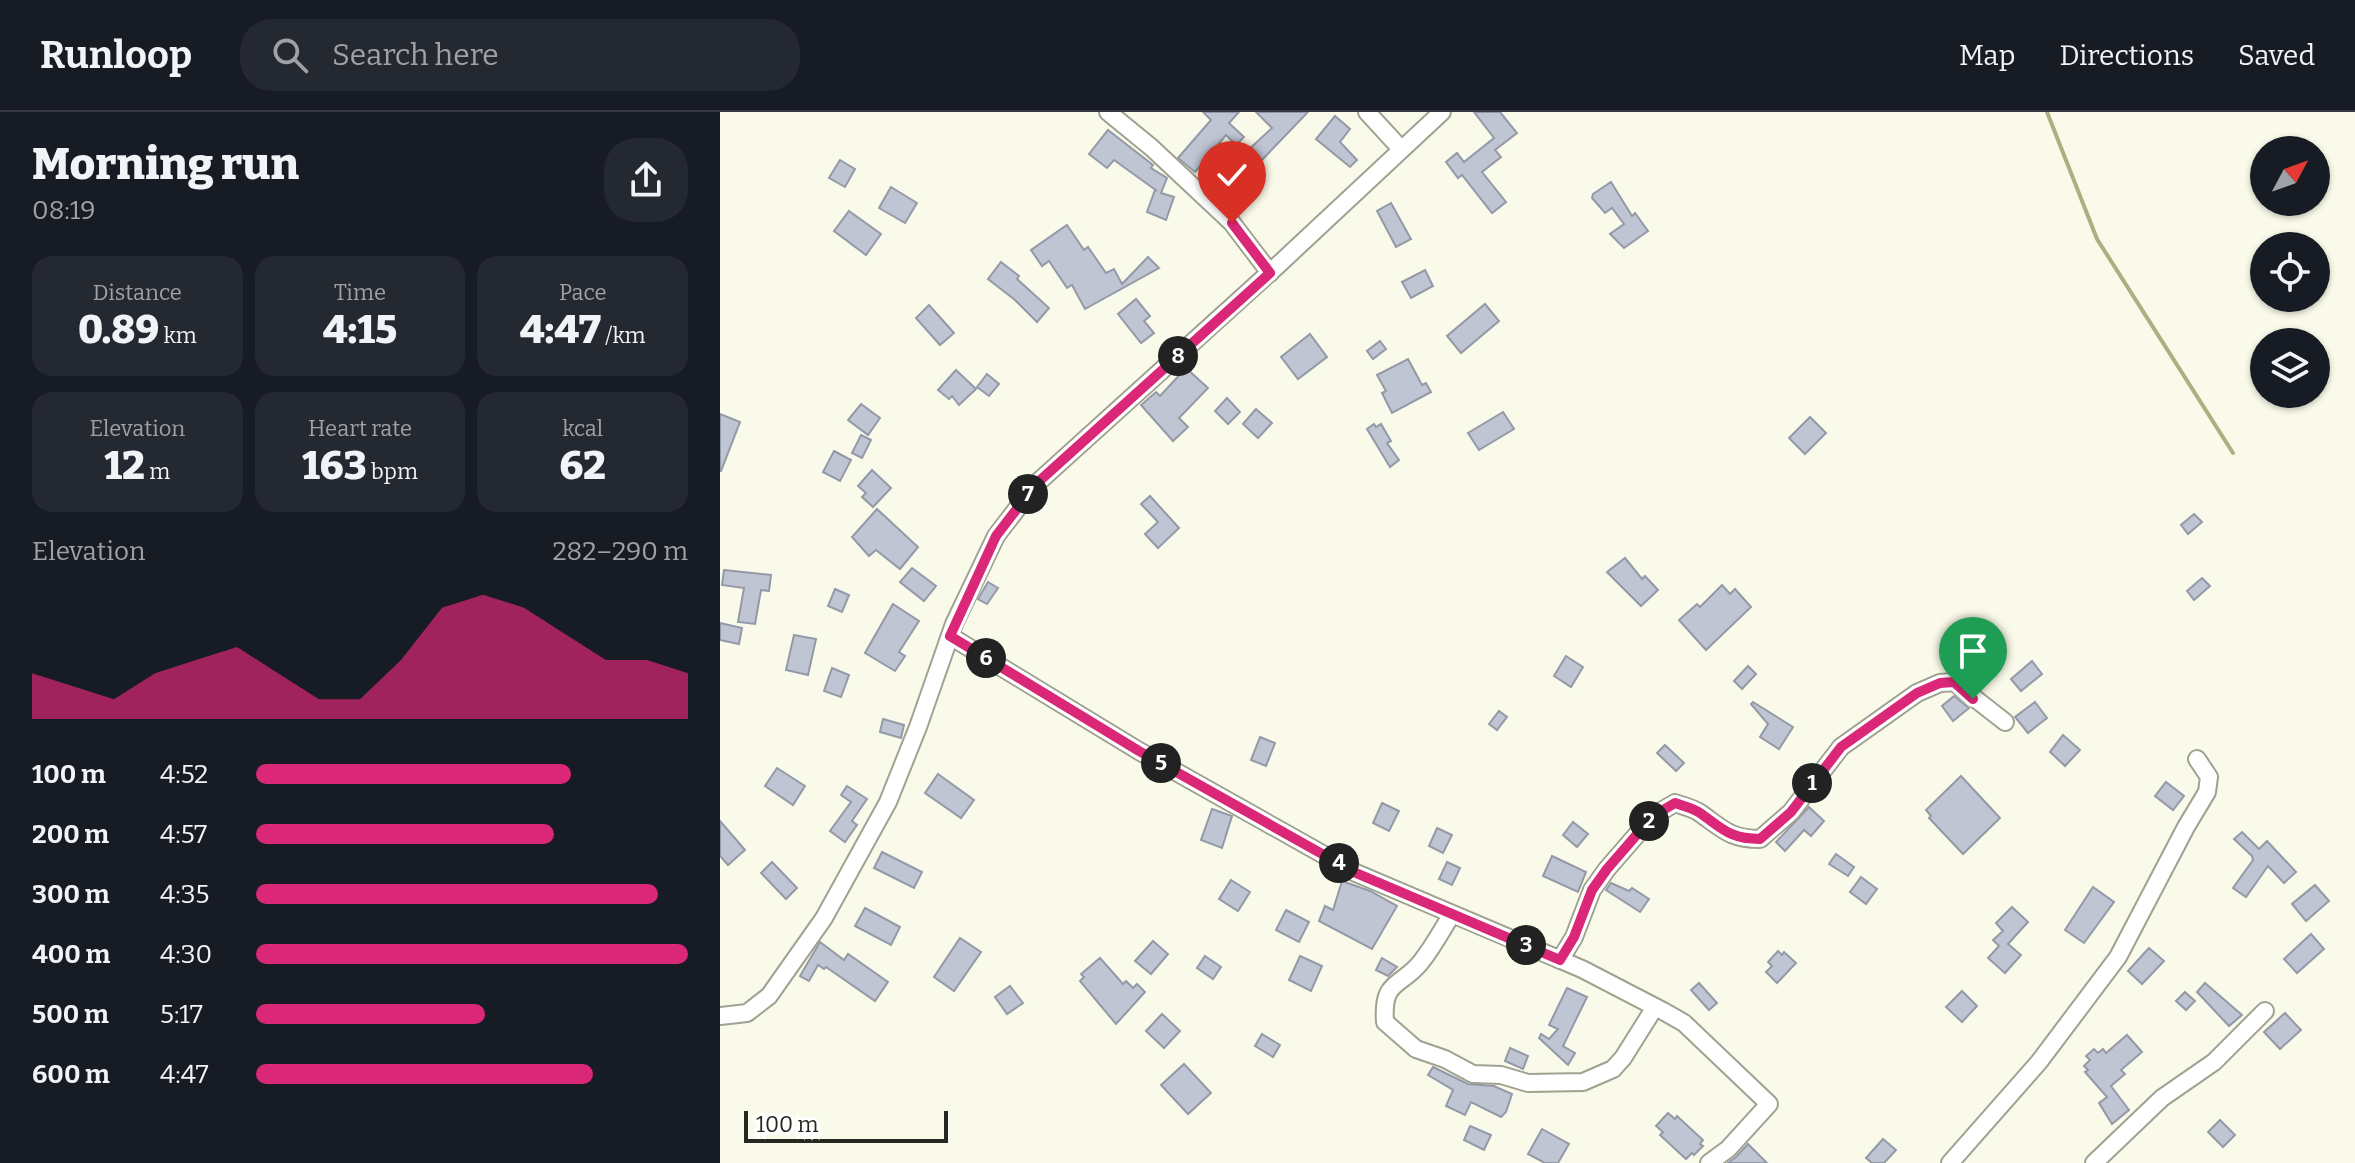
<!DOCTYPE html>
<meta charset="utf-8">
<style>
body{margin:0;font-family:Bitter,serif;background:#242831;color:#f1f3f6;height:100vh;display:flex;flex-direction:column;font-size:30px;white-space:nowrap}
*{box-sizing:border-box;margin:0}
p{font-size:26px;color:#9ea1a6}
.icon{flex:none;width:44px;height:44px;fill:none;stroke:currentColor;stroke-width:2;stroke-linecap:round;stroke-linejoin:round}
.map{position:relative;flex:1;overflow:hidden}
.details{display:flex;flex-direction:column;background:#171b24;width:720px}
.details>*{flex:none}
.needle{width:52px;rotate:49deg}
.fabs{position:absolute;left:1530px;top:24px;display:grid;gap:16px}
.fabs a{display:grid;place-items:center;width:80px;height:80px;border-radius:50%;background:#171b24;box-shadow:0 2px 6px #0004;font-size:40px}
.scale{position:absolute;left:24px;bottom:20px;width:204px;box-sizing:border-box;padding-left:8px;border:4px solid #282822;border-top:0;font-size:22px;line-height:28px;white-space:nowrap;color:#282822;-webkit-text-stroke:6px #fff;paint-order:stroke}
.pin{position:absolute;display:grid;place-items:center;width:68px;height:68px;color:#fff;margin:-82px -34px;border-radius:50% 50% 50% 0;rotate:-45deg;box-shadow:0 0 8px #0007}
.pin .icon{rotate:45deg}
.km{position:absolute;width:40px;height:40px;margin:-20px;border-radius:50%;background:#222;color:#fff;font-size:22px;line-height:40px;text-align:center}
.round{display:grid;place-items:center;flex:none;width:84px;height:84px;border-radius:32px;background:#242831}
.overview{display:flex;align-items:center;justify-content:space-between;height:136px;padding:0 32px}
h1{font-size:44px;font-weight:800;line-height:60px}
.metrics{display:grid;grid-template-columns:repeat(3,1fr);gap:12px;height:136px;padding:8px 32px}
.metrics div{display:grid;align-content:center;border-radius:20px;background:#242831;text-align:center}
.metrics b{font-size:40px;font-weight:800}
.metrics small{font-size:22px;font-weight:400}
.metrics p{font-size:22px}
.chart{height:224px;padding:16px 32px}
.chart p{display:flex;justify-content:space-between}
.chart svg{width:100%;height:144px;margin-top:8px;fill:#db2777;opacity:.7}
ul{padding:0 32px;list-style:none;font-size:26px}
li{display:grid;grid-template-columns:128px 96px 1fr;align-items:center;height:60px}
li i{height:20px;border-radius:10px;background:#db2777}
header{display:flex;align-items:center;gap:48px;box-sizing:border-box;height:112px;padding:0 40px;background:#171b24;border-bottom:2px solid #363941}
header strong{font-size:38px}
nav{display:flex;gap:44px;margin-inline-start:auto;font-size:28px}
.search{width:560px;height:72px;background:#242831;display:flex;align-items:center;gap:20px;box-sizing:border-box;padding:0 28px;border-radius:32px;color:#9ea1a6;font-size:30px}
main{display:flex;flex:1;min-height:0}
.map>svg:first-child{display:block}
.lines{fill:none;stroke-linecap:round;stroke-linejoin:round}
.stream{stroke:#adaf83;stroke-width:4}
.building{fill:#c0c5d4;stroke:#9499a7;stroke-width:2}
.minor-casing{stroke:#a0a191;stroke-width:20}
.minor{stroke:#fff;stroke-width:16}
.route-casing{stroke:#fff;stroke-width:16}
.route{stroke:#db2777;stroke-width:10}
</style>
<header>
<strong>Runloop</strong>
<div class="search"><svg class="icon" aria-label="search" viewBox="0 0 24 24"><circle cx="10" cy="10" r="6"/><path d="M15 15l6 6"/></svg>Search here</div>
<nav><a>Map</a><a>Directions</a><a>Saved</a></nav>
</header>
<main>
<section class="details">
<div class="overview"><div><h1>Morning run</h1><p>08:19</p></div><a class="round"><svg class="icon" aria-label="share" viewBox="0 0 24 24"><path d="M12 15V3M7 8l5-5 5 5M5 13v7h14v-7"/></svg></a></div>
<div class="metrics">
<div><p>Distance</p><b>0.89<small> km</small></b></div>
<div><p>Time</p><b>4:15</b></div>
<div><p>Pace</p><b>4:47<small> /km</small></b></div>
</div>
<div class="metrics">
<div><p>Elevation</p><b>12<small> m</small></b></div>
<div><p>Heart rate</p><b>163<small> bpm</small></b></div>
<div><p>kcal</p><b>62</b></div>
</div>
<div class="chart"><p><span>Elevation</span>282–290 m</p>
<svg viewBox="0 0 160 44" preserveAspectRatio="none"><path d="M0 44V30L10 34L20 38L30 30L40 26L50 22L60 30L70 38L80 38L90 26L100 10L110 6L120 10L130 18L140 26L150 26L160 30V44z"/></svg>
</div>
<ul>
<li><b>100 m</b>4:52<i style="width:73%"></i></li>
<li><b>200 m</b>4:57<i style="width:69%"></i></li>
<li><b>300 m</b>4:35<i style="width:93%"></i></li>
<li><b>400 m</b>4:30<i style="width:100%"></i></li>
<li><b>500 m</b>5:17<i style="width:53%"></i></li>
<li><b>600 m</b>4:47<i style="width:78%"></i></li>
</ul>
</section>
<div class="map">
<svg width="1635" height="1051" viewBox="0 0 1635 1051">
<rect width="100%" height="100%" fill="#f9fae9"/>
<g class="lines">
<path class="stream" d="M1327,0L1377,127L1513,341"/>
</g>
<g class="building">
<path d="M483,0H519L509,11L524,25L516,33L506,23L475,60L458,46L491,8Z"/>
<path d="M536,0H588L539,51L527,39L552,16Z"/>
<path d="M754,0H780L797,21L775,38L781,45L762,60L786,90L772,101L742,63L738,66L726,50L737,41L744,50L774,26Z"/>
<path d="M615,4L630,17L620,30L637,48L630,55L596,27Z"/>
<path d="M388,18L433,53L431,56L447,66L441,81L454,85L446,108L427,100L435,78L437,79L394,48L387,56L369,42Z"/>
<path d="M120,48L135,57L125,75L109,66Z"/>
<path d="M891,70L912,104L915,101L928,119L904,136L890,122L904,112L892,96L885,101L872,86L873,82Z"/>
<path d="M171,75L197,91L185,111L159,96Z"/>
<path d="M671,91L691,127L676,135L657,99Z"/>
<path d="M129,99L161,122L146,143L114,119Z"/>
<path d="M347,113L364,138L368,135L386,161L394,157L402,172L428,145L439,156L365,197L352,173L347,176L329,149L322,154L311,138Z"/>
<path d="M281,150L299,164L297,167L329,196L317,210L295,188L268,167Z"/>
<path d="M705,158L713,174L691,186L682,170Z"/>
<path d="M416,187L430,204L424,209L434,221L421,231L398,202Z"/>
<path d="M765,192L779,209L741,241L727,224Z"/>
<path d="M209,193L234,221L220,233L196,206Z"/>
<path d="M590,222L607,245L578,267L561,245Z"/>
<path d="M660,229L666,237L653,247L647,239Z"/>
<path d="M688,247L702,273L706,271L711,280L672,301L662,281L666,279L657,263Z"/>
<path d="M466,256L488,276L459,306L468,315L453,329L421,293L436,280L440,284Z"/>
<path d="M236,258L256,277L239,293L232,284L229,287L218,278Z"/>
<path d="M267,262L279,272L269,284L257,275Z"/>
<path d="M507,286L520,300L508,312L495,299Z"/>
<path d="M141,292L160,306L148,323L128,308Z"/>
<path d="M536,297L552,311L538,326L523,312Z"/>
<path d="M783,300L794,317L759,338L748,321Z"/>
<path d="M0,302L20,310L1,359H0Z"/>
<path d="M1090,305L1106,321L1085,342L1069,326Z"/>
<path d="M654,312L656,315L661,312L671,329L667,331L679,348L670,355L647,317Z"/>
<path d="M141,323L151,328L142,346L132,341Z"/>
<path d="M114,339L131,348L120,369L103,360Z"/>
<path d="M152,358L171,376L153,395L142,385L146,381L138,374Z"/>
<path d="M430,384L459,416L438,436L425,422L438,410L421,392Z"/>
<path d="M157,397L198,435L180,457L156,438L149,444L132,425Z"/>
<path d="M1474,402L1482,410L1468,422L1461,413Z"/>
<path d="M905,446L922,467L925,464L938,478L921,494L887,460Z"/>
<path d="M192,456L216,474L204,489L180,470Z"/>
<path d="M4,458L51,463L49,479L41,478L35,512L18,510L24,476L2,473Z"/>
<path d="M1482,466L1490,474L1474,488L1467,479Z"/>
<path d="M268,470L278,476L267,492L258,487Z"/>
<path d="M1002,473L1010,482L1015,477L1031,495L986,538L959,508L977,492L980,495Z"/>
<path d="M115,477L129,483L122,500L108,494Z"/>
<path d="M173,492L199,509L179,540L185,544L175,559L145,541Z"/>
<path d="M0,511L22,516L19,532L0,528Z"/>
<path d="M74,523L96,527L88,563L66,558Z"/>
<path d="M846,544L863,555L851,575L834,564Z"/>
<path d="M1312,549L1322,562L1301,579L1291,567Z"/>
<path d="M1028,554L1036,562L1022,577L1014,569Z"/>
<path d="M112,556L129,563L121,585L104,579Z"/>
<path d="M1234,584L1249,596L1233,609L1222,594Z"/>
<path d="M1033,590L1073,615L1059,637L1040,625L1048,612L1031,592Z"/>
<path d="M1315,590L1327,606L1308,621L1295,605Z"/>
<path d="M779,599L787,605L777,618L769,612Z"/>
<path d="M163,607L184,613L181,626L160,620Z"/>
<path d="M1343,623L1360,638L1345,654L1330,640Z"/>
<path d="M540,625L555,631L546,654L531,648Z"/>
<path d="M945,633L964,651L956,659L937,641Z"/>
<path d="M57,656L85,674L73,693L45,674Z"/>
<path d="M218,662L254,688L241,706L205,681Z"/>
<path d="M1241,664L1280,706L1243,742L1209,706L1211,704L1206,698Z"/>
<path d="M1446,670L1464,684L1453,698L1435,684Z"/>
<path d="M127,674L147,687L132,709L137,713L125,730L110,719L131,690L121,683Z"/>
<path d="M662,691L679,699L669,719L653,711Z"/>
<path d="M1089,695L1104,709L1091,724L1084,718L1065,739L1056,730Z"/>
<path d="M492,697L512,704L502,736L481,728Z"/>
<path d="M0,709L25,738L8,753L0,744Z"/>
<path d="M853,710L868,722L857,735L843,723Z"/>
<path d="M717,716L732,723L723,741L709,734Z"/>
<path d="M1522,720L1539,737L1547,729L1576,760L1564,771L1548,754L1526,785L1513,776L1533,748L1532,744L1514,727Z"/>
<path d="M162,740L202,760L194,776L154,756Z"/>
<path d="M1116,742L1134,755L1128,764L1109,752Z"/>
<path d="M832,744L866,760L858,780L823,764Z"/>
<path d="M52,750L77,776L66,787L41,761Z"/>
<path d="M727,750L740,756L732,773L719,767Z"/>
<path d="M1141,765L1157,777L1146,792L1130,780Z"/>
<path d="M511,768L530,780L518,799L499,787Z"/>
<path d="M622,769L650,779L677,794L652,837L599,809L605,794L613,798Z"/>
<path d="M891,771L909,779L912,776L929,787L920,800L886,778Z"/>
<path d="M1595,773L1609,789L1586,809L1572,792Z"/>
<path d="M1373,775L1394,790L1364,831L1345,818Z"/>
<path d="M1292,795L1308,810L1288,832L1301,843L1285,861L1268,846L1279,834L1273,828L1283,819L1276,811Z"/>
<path d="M145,796L180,815L171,833L135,814Z"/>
<path d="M566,798L589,810L579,830L556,818Z"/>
<path d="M1591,822L1604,837L1577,861L1564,847Z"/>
<path d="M240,826L261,840L234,879L214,865Z"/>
<path d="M433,829L448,842L431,862L415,849Z"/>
<path d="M100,830L124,848L128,842L168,870L155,889L106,855L104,857L98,853L89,869L80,864Z"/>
<path d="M1429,836L1444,849L1422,872L1408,859Z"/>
<path d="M1058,839L1062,843L1064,840L1076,851L1057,871L1046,860L1052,854L1048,850Z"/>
<path d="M485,844L501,855L493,867L477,856Z"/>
<path d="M580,844L602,854L591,879L569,868Z"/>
<path d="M380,846L403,872L406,869L413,876L417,872L425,880L396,912L360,869L364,865L361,862Z"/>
<path d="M662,846L677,855L668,864L656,858Z"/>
<path d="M979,871L997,891L989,898L971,878Z"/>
<path d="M1485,871L1522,903L1509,914L1477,880Z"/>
<path d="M290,874L303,891L287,902L275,885Z"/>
<path d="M847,876L867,885L843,934L855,941L848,953L819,926L821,922L829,927L838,917L829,913Z"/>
<path d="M1242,879L1257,894L1242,910L1226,895Z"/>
<path d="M1465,880L1475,889L1466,898L1456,889Z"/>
<path d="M1565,901L1581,918L1560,937L1544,920Z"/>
<path d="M442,902L460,919L444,936L426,919Z"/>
<path d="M542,922L560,933L553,945L535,934Z"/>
<path d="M1407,923L1422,940L1401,958L1405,962L1391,974L1409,998L1392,1012L1379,991L1387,985L1365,960L1368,958L1364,954L1370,948L1366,944L1374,937L1378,941L1383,937L1386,941Z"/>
<path d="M790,936L808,944L803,957L785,949Z"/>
<path d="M464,952L491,981L468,1002L441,973Z"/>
<path d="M713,955L748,972L774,974L792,982L786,1000L781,1005L751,990L745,1003L726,994L733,978L708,963Z"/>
<path d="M948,1001L955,1007L957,1004L983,1028L980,1032L983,1034L974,1043L972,1041L966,1047L940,1023L943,1020L936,1014Z"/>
<path d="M1500,1008L1515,1023L1503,1035L1488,1020Z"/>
<path d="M750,1014L771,1023L764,1038L744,1028Z"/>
<path d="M822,1017L849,1032L838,1051H825L808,1042Z"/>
<path d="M1163,1027L1176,1038L1164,1051H1152L1146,1046Z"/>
<path d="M1028,1032L1047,1051H1008L1016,1045Z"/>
</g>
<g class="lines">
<defs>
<g id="minor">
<path d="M388,0L432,36L512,111L550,161"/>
<path d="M647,0L681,37"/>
<path d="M230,524L419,639L636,761L862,857L943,899L964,911L1049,992L1008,1037L989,1051"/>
<path d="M732,802C722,818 713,835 701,850C680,876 662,867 665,910L696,937L725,947L753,962L781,963L808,971L863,970L893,957L903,946L935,895"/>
<path d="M840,848L854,825L872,778L887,757L933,704L955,691C963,694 973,696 980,701C1003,717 1010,727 1040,727L1071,700L1121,635L1197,581L1220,571L1234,570L1285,610"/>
<path d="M0,904L27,901L49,884L104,806L168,690L198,615L234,512L276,424L316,372L557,154L722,0"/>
<path d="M1230,1051L1319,950L1398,845L1466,715L1487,680L1489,665L1477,647"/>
<path d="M1374,1051L1442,986L1494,950L1545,899"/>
</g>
</defs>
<use href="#minor" class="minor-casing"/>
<use href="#minor" class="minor"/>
</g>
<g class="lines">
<defs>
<path id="route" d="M512,111L550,161L316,372L276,424L230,524L419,639L636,761L840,848L854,825L872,778L887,757L933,704L955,691C963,694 973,696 980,701C1003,717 1010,727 1040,727L1071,700L1121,635L1197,581L1220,571L1234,570L1253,587"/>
</defs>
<use href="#route" class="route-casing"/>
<use href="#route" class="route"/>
</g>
</svg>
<div class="fabs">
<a><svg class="needle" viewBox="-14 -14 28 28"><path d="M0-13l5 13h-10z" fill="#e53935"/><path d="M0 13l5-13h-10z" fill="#9ea1a6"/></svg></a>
<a><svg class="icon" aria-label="locate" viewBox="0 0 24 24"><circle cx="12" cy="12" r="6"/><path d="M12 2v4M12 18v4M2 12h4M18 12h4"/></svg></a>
<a><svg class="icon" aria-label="layers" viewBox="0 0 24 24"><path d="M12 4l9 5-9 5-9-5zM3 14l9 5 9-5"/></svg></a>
</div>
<div class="scale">100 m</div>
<div class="pin" style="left:1253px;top:587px;background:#1e9e55"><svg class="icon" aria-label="arrive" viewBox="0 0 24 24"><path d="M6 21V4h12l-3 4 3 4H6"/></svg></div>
<div class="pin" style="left:512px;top:111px;background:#d93025"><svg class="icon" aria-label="check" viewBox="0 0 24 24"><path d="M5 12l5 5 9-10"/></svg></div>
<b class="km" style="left:1092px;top:671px">1</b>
<b class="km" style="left:929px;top:709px">2</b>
<b class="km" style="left:806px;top:833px">3</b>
<b class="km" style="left:619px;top:751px">4</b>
<b class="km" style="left:441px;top:651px">5</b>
<b class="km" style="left:266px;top:546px">6</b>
<b class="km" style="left:308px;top:382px">7</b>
<b class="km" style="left:458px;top:244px">8</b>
</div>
</main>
